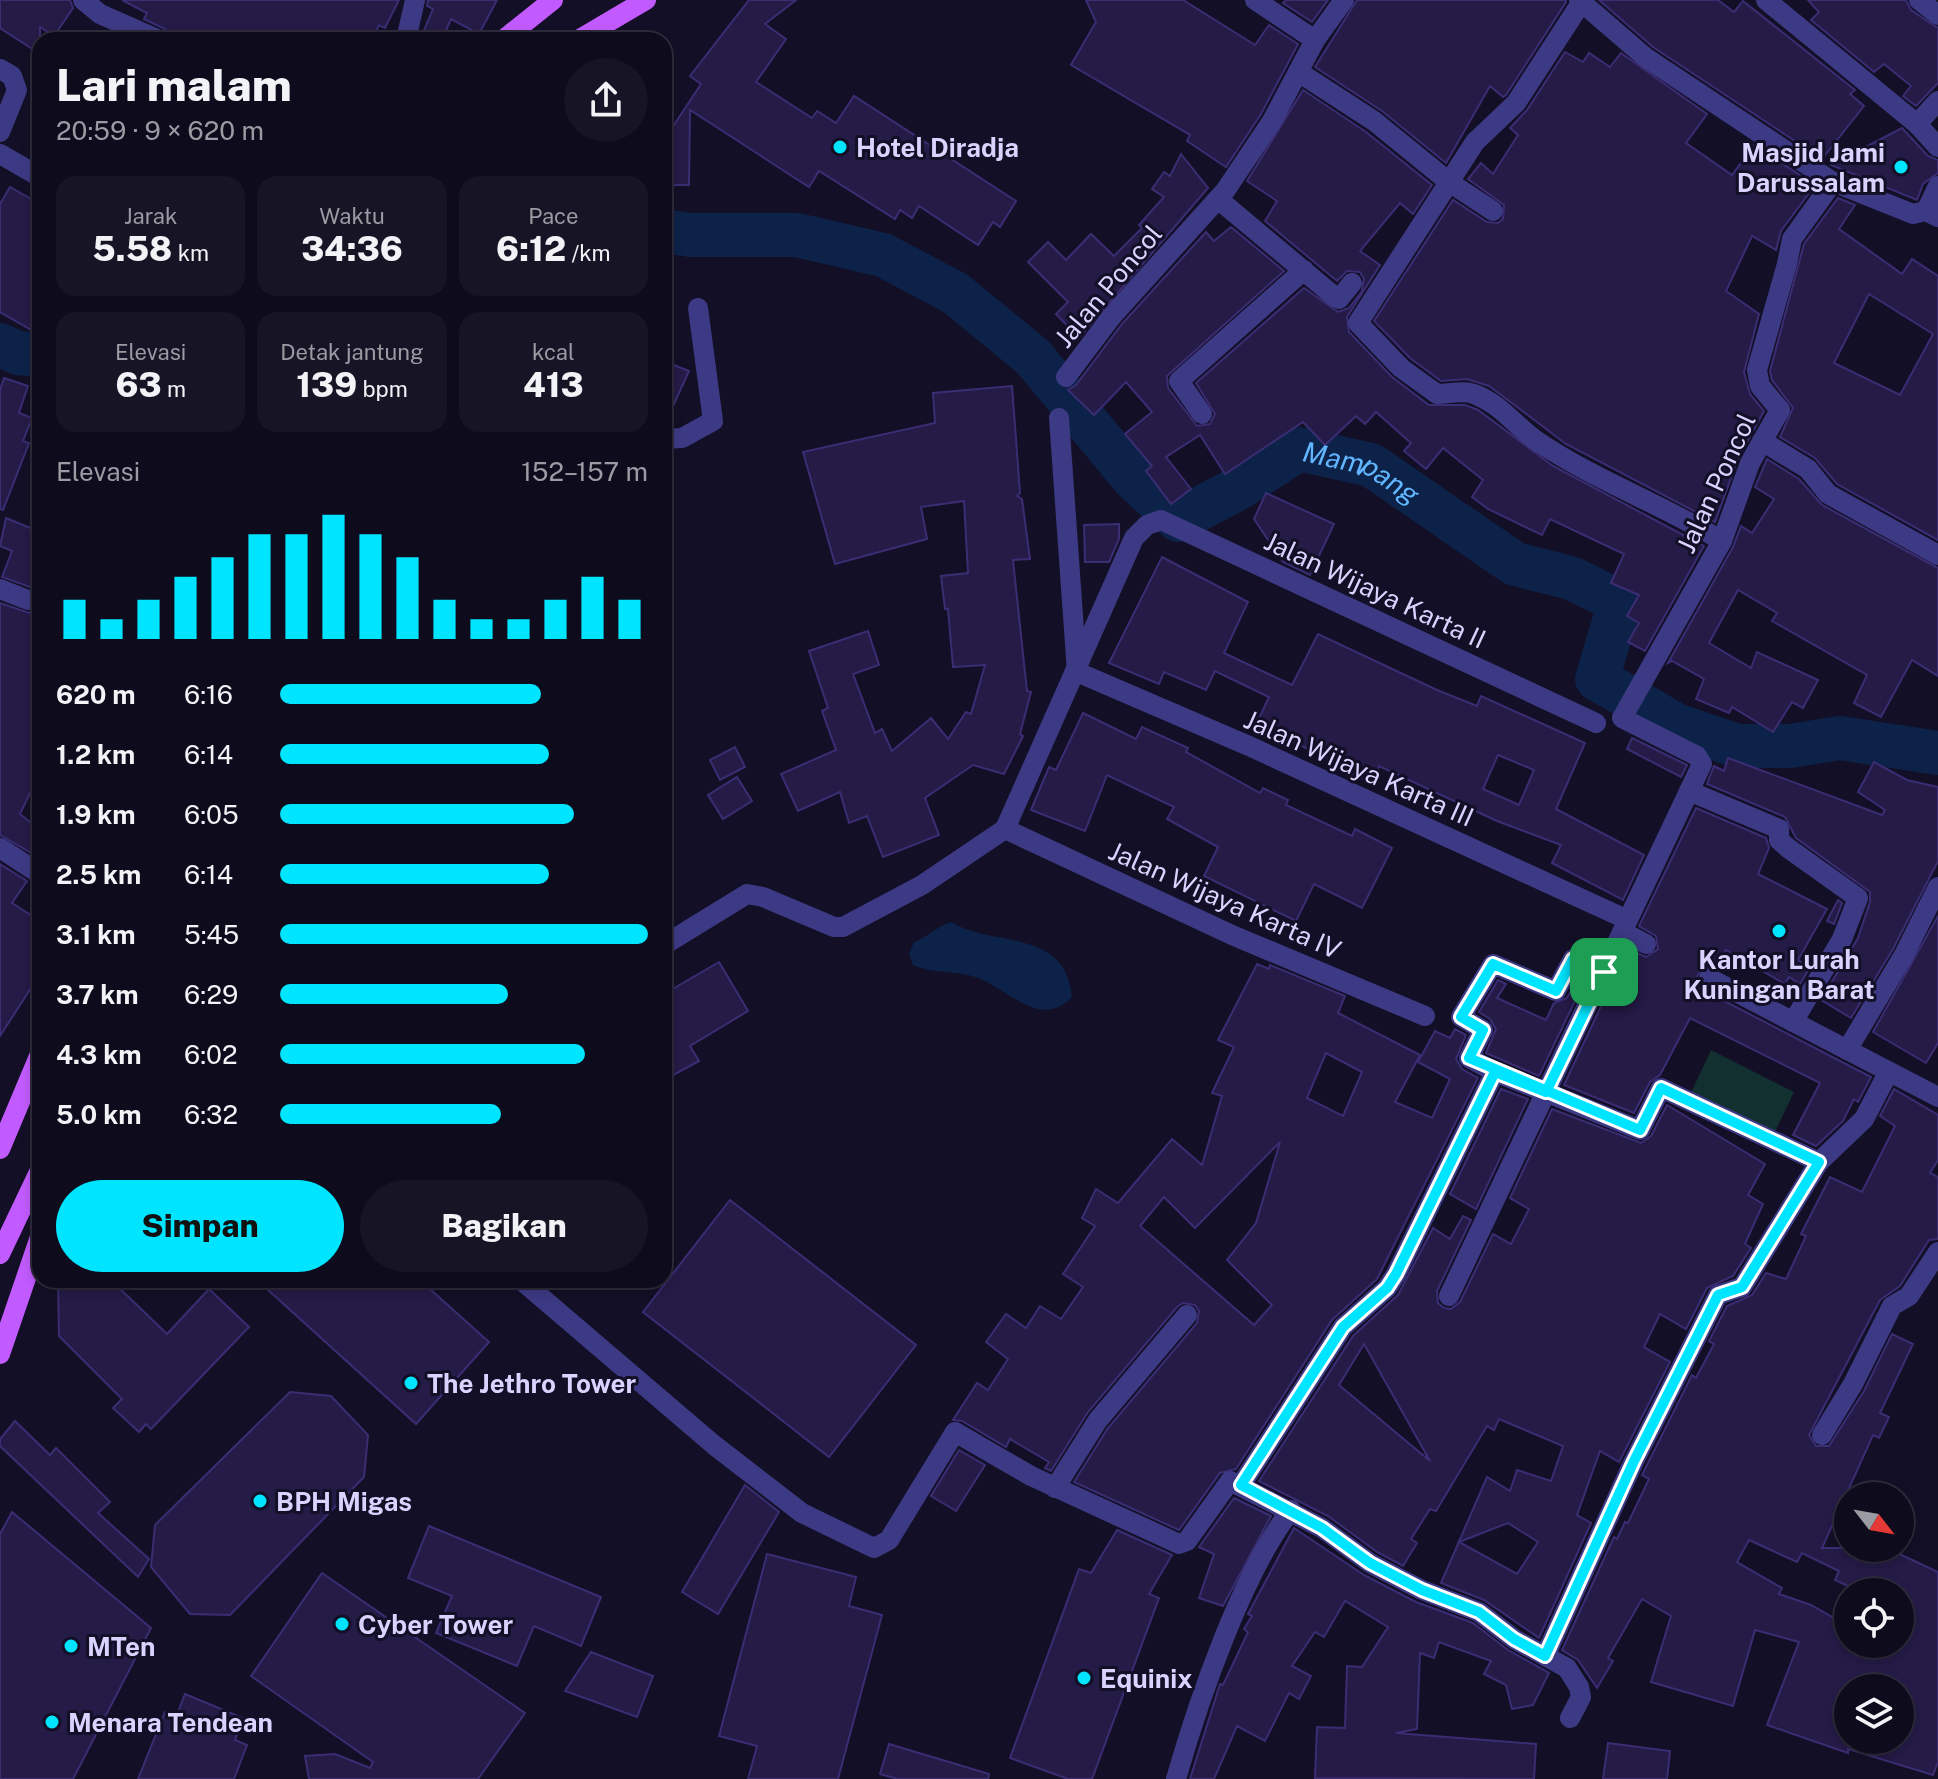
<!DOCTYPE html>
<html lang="id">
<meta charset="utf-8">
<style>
body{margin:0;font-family:"Public Sans",sans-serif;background:#171425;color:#f1f3f6;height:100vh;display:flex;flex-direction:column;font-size:30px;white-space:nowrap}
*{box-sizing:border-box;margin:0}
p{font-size:26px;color:#9b9ba3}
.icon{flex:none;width:44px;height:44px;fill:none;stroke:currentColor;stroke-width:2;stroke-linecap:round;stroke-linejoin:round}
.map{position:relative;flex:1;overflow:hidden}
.side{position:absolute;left:32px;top:32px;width:640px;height:1256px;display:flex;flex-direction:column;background:#0e0b1c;border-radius:24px;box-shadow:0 4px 12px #0003,0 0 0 2px #2e2b3b}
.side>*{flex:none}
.needle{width:52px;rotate:121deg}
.fabs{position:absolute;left:1834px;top:1482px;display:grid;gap:16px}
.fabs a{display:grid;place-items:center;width:80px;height:80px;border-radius:50%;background:#0e0b1c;box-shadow:0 4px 12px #0003,0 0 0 2px #2e2b3b;font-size:40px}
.pin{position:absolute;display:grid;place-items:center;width:68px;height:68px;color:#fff;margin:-34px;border-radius:16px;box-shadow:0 4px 12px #0006}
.round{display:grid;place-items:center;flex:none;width:84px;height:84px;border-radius:42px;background:#171425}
.overview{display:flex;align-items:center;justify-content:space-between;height:136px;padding:0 24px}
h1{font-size:44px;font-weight:800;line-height:60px}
.stats{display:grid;grid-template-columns:repeat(3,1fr);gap:12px;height:136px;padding:8px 24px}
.stats div{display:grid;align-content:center;border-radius:20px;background:#171425;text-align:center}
.stats b{font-size:34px;font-weight:800}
.stats small{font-size:22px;font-weight:400}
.stats p{font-size:22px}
.chart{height:224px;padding:16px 24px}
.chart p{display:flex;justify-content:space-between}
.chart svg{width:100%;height:144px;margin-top:8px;stroke:#00e5ff;stroke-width:6}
.button{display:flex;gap:16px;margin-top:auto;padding:16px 24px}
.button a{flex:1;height:92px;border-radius:48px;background:#00e5ff;color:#111;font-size:32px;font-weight:800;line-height:92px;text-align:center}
.button a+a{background:#171425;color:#f1f3f6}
ul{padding:0 24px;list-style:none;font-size:26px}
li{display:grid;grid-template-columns:128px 96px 1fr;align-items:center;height:60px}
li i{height:20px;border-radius:10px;background:#00e5ff}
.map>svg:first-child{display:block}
.green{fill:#12302f}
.water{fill:#0c2248}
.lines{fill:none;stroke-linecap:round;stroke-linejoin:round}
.river{stroke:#0c2248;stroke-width:44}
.building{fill:#241b47;stroke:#3b2d73;stroke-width:2;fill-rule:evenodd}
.minor{stroke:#3d3a85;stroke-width:20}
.major{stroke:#c25bff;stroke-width:20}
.route-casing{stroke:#fff;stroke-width:16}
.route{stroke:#00e5ff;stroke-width:10}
.poi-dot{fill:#00e5ff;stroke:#130f26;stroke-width:3}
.labels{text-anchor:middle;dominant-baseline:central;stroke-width:6;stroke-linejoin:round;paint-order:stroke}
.poi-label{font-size:26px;font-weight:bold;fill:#d9d4ff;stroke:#130f26;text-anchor:start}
.street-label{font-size:26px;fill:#d9d4ff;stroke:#130f26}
.water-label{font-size:28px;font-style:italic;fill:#62b6ff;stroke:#130f26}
</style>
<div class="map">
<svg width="1938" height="1779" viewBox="0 0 1938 1779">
<rect width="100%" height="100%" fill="#130f26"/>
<path class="green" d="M1711,1050L1794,1092L1772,1138L1689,1097Z"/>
<path class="water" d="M951,922C994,948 1065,927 1072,997C1040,1031 1007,987 975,977C954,970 933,974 913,965L909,954L914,942C928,937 936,927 951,922Z"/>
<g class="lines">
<g class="river">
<path id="s1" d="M664,231L690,235H797L883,255L955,293L1033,357L1133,478L1178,520L1237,489L1299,449L1371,465L1515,564L1571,578L1620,602L1597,679L1676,725L1738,746H1790L1840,738L1938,753"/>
<path d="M0,345L18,353L40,355"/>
</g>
</g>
<g class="building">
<path d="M0,0H70L73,8L54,36L40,27V54L0,28Z"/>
<path d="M122,0H399L385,28L379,25L372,40H172L165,29L144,19L147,13Z"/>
<path d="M428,0H497L479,34L451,19L442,40H420L433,9L427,6Z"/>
<path d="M749,0H796L765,24L786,39L756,82L812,118L817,111L836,123L854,96L1016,201L1000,227L993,222L978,245L919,206L912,218L900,210L895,219L819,171L809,187L690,110L689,185H664V131H670L701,84L690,76Z"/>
<path d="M1086,0H1183L1255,45L1269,25L1298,44L1261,114L1226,167L1187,141L1190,135L1071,65L1096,22Z"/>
<path d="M1286,0H1328L1312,22L1283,3Z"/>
<path d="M1357,0H1566V2L1506,95L1503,97L1490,86L1446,163L1382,111L1315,67Z"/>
<path d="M1599,0H1718L1734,12L1743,1L1855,90L1850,94L1864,106L1822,159L1653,47Z"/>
<path d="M1808,0H1906L1911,10L1938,28V83L1916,106L1903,96L1911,86L1884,64L1874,72L1811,20L1819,12Z"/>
<path d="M1565,52L1583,62L1589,53L1610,67L1621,53L1707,114L1686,143L1732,175L1754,145L1815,185L1781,231L1776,250L1752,236L1726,291L1759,314L1744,372L1750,394L1764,411L1738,459L1715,522L1566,444L1489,386L1467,379L1441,381L1410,358L1374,321L1453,200L1487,222L1498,223L1503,219L1504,205L1468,179L1481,163L1493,174L1518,135L1510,128L1527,110Z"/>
<path d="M1303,90L1366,132L1432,185L1413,214L1400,203L1360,251L1380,265L1347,317L1349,332L1392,377L1429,405H1465L1478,410L1553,466L1704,546L1645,651L1628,642L1639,623L1627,616L1639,595L1611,583L1624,554L1550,519L1542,535L1488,509L1472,497L1483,480L1443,448L1426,469L1404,451L1411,443L1376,412L1365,424L1356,416L1325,445L1303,422L1225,474L1200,435L1166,457L1191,489L1171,504L1146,471L1152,466L1125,434L1152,412L1126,382L1094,415L1068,390L1076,385L1122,324L1206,232L1214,241L1231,227L1284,271L1167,376L1168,388L1197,426L1210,424L1215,414L1196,383L1304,288L1338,312L1349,308L1362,291L1364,279L1360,272L1347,271L1337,281L1265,221L1277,201L1247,181Z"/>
<path d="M1902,128L1928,156L1938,160V173L1923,184L1917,200L1831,165Z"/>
<path d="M1181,154L1208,188L1079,338L1056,314L1068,302L1028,262L1048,242L1066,260L1091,234L1114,256L1142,228L1139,225L1164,197L1152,189L1164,172L1170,176Z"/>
<path d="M10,187L40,204V335L0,312V204Z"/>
<path d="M1838,198L1855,205L1839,229L1902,274L1912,259L1938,276V540L1837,484L1815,458L1780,437L1793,408L1772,380L1770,371L1804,244ZM1869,294L1933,334L1900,395L1834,363Z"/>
<path d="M664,361L689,371L664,426Z"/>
<path d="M4,378L28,386L19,413L32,418L23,441L29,443L3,510L0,509V390Z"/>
<path d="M1012,386L1020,493L1017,496L1022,499L1030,559L1013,560L1027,691L1031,692L1020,734L1023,736L1004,774L973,765L925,798L939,835L883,857L867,816L849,823L840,792L798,811L781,774L836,750L822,711L828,708L809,651L868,631L879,665L853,674L875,733L882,729L892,751L931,718L948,739L966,712L971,714L985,665L953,667L948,609H945L941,576L968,573L964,501L921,507L927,539L835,564L803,452L935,423L933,393Z"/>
<path d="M1767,459L1799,479L1822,505L1938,568V676L1912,660L1881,717L1854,703L1867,675L1772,621L1777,613L1738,590L1709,643L1751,668L1757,652L1818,680L1803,708L1792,702L1773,732L1732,707L1729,713L1696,699L1704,679L1672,661L1668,663L1733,547L1741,526L1752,533L1774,499L1755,487Z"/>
<path d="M1266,493L1334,524L1310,575L1283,562L1254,519Z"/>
<path d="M6,518L40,532V596L33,588L2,577L12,551L0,546Z"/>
<path d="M1119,524V539L1109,562H1085L1084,525Z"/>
<path d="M1162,557L1248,602L1224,653L1292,685L1318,634L1437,690L1477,706L1481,696L1585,743L1556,809L1644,855L1623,900L1552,863L1561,845L1497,821L1379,766L1372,783L1339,768L1341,764L1256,725L1269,697L1215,671L1206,690L1164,672L1159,684L1109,663ZM1498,755L1534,770L1519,805L1483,789Z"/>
<path d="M0,603L29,613L40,605V772L20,814L40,830V858L0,835Z"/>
<path d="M1083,713L1136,739L1142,727L1188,748L1186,752L1260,793L1263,788L1288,800L1286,805L1352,836L1355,829L1392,848L1362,908L1314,884L1296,921L1204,876L1218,847L1167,819L1174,807L1107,775L1085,831L1031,810L1049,767L1056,770Z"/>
<path d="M1632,738L1687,765L1681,777L1627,749Z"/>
<path d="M735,747L745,767L720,780L710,760Z"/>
<path d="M1728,758L1882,815L1885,810L1858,792L1874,762L1907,780L1938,787V861L1893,949L1851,1018L1821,1000L1858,938L1870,902V892L1796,838L1785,817L1707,784L1714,766L1724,771Z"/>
<path d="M737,777L752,801L723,819L708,795Z"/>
<path d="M1696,808L1766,838L1769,848L1758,874L1827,909L1798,960L1810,967L1800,984L1789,977L1785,984L1726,950L1717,968L1703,967L1696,978L1703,990L1871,1077L1858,1102L1854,1099L1843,1121L1816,1146L1793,1135L1820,1083L1690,1018L1660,1075L1650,1082L1634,1113L1564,1085L1628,949L1646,957L1658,949L1656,936L1639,926Z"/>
<path d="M0,864L27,881L12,903L40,921V974L0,1036Z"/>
<path d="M1838,900L1842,903L1834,924L1827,921Z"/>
<path d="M1938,916V1043L1926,1063L1873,1032Z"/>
<path d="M719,962L748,1011L690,1046L699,1061L664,1080V994Z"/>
<path d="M1257,964L1269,969L1270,965L1345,996L1338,1013L1420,1055L1395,1102L1432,1118L1450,1079L1418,1062L1435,1031L1450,1038L1455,1029L1466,1035L1456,1059L1462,1069L1478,1078L1377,1279L1332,1320L1236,1469L1220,1473L1179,1530L1074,1482L1108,1428L1197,1323L1199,1311L1195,1305L1183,1303L1177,1307L1088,1412L1051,1471L1045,1468L1049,1462L1010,1439L1006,1447L962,1421L953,1420L977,1383L988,1390L1008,1359L986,1342L1006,1314L1026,1328L1040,1306L1061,1319L1083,1287L1063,1274L1095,1226L1082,1218L1096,1189L1118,1203L1172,1139L1202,1165L1222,1096L1212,1093L1234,1047L1218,1040ZM1326,1053L1362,1072L1343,1116L1307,1098ZM1280,1142L1256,1223L1227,1260L1272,1305L1254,1325L1140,1226L1164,1197L1195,1228Z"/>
<path d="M1579,976L1586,978L1539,1076L1486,1053L1496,1029L1490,1019L1479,1012L1498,980L1506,984L1497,998L1546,1020L1554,1003L1567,998Z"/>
<path d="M1501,1089L1528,1099L1476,1209L1450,1194Z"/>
<path d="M1894,1089L1938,1115V1160L1930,1173L1938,1177V1239L1929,1240L1900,1286L1880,1300L1809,1435L1816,1446H1829L1864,1391L1892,1334L1913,1344L1880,1413L1889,1417L1879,1438L1873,1435L1822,1548H1887L1938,1572V1762L1933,1775L1848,1749V1753L1767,1725L1799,1642L1755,1630L1733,1706L1651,1682L1671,1616L1642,1599L1608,1658L1613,1661L1597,1688L1578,1660L1562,1650L1614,1537L1617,1539L1625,1522L1628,1523L1649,1479L1642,1475L1692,1375L1696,1378L1714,1344L1709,1341L1727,1306L1752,1295L1766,1273L1786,1279L1806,1236L1801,1234L1830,1177L1862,1192L1895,1126L1880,1116ZM1749,1540L1797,1562L1802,1553L1839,1571L1835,1580L1861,1592H1900V1644H1848V1626L1811,1605L1779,1594L1782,1588L1737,1562ZM1848,1688H1900V1694L1910,1698L1900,1722V1740H1848Z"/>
<path d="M1667,1105L1765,1164L1748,1195L1763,1204L1745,1244L1751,1248L1733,1276L1707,1288L1686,1329L1660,1314L1644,1347L1670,1362L1619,1462L1600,1451L1577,1515L1591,1523L1539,1638L1484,1600L1441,1583L1487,1477L1510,1491L1517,1470L1551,1481L1563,1446L1499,1419L1494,1430L1487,1426L1436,1511L1430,1509L1411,1539L1417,1543L1403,1566L1377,1552L1328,1516L1259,1481L1353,1336L1398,1295L1433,1228L1450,1239L1463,1216L1471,1220L1437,1291L1438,1303L1444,1308L1451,1309L1460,1302L1493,1234L1511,1244L1529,1209L1510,1198L1552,1109L1641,1143L1651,1136ZM1364,1344L1430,1461L1339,1385ZM1508,1523L1538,1542L1517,1574L1459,1542Z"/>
<path d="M730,1200L916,1345L829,1457L643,1312Z"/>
<path d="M58,1280H111L167,1334L209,1289L249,1327L151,1429L146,1424L139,1432L113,1408L122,1399L59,1336Z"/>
<path d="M257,1280H420L489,1342L416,1424Z"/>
<path d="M290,1392L331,1396L368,1435L364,1477L230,1615L190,1614L151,1567L155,1525Z"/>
<path d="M15,1421L50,1455L56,1448L110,1502L98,1513L149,1559L138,1577L0,1446V1439Z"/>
<path d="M959,1450L985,1465L956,1511L931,1496Z"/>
<path d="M745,1485L779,1512L718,1614L682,1592Z"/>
<path d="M1234,1498L1271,1516L1223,1606L1199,1598L1214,1554L1199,1547Z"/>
<path d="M12,1512L151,1628L73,1779H0V1534Z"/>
<path d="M429,1526L601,1597L581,1646L534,1626L517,1666L436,1633L452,1596L408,1578Z"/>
<path d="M1294,1528L1364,1575L1416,1602L1473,1623L1508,1650L1549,1673L1533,1705L1512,1709L1506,1685L1484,1674L1491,1661L1439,1642L1434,1658L1420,1653L1417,1729L1396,1733L1536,1744L1534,1779L1315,1778L1317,1727L1345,1728L1347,1666L1362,1667L1388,1627L1345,1601L1324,1637L1315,1632L1292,1666L1311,1676L1299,1699L1289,1693L1265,1741L1237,1726L1214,1779H1190L1220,1684L1223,1685L1248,1632L1244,1629L1252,1616L1248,1614Z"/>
<path d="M1117,1530L1172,1555L1149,1594L1159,1598L1092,1779H1068L1010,1758L1079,1569L1091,1573Z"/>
<path d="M767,1554L856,1577L849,1606L882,1615L838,1779H748L757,1746L719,1736Z"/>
<path d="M322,1573L525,1713L478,1779H309L305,1756L335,1754L370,1768L373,1762L251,1676Z"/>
<path d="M591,1652L653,1676L637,1717L565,1691Z"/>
<path d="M185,1694L243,1718L235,1740L247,1745L234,1779H138L165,1712L176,1717Z"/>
<path d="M1608,1743L1670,1751L1667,1779H1603Z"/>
<path d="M889,1744L989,1774L988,1779H898L880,1774Z"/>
</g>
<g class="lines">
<g class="minor">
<path d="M83,0L100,14L159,40"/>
<path d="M1255,0L1315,40"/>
<path d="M1579,0L1645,57L1833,182L1913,214L1926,211L1938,217"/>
<path d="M1766,0L1917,124L1938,147"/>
<path d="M1919,0L1938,15"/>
<path d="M1581,3L1516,103L1475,142L1358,323L1401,368L1437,394C1448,394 1464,390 1474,394C1501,404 1515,426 1537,441C1596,481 1662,504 1722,541"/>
<path d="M406,40L415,0"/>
<path d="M0,69L12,76L17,90L0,132"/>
<path d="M1300,73L1374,121L1449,182L1493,211"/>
<path d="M1917,124L1938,101"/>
<path d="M0,154L40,177"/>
<path d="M1218,199L1335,297L1339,299L1352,283"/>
<path d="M1926,211L1938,186"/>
<path d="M1066,377L1112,316L1225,191L1272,121L1315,40L1344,0"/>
<path d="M1202,414L1179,381L1304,270"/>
<path d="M1059,418L1077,672L1249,746L1617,915"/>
<path d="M664,439L682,438L713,421L698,308"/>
<path d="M1762,441L1808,469L1828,494L1938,555"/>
<path d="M0,589L28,600"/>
<path d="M1689,791L1779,829V840L1788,848L1858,898L1842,939L1793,1022"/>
<path d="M1005,829L1134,538L1147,525L1161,520L1596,723"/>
<path d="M1005,829L1232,935L1425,1016"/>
<path d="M0,848L40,874"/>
<path d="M1623,932L1646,944"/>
<path d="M664,945L747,894L763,897L834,927H843L922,885L1005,829"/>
<path d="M1709,978L1938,1097"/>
<path d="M1847,1050L1904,955L1938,887"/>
<path d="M1495,1072L1469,1058L1483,1030L1461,1017L1493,964L1556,991L1573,959L1604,972"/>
<path d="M521,1280L714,1445L802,1513L874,1548L889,1540L955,1432L1031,1476L1179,1544L1187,1541L1230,1481L1322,1528L1370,1563L1422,1590L1479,1612L1514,1639L1567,1668L1579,1687L1581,1697L1570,1718"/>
<path d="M1449,1296L1702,764L1697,756L1622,718L1722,541L1750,463L1780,410L1760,386L1757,370L1787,264L1792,239L1833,182"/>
<path d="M1822,1435L1853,1384L1892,1306L1909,1296L1938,1252"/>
<path d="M1241,1485L1343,1327L1387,1288L1396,1274L1495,1072L1640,1130L1661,1088L1819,1162"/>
<path d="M1055,1488L1098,1420L1187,1315"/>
<path d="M1545,1656L1634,1461L1718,1295L1742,1287L1819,1162L1864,1119L1888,1073"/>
<path d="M1176,1779C1198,1702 1242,1573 1291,1510"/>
</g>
<g class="major">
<path d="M503,40L553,0"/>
<path d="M578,40L646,0"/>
<path d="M0,1149L40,1054"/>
<path d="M0,1254L40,1170"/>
<path d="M0,1354L40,1237"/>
</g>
</g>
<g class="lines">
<defs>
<path id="route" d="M1604,972L1546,1092L1495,1072L1396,1274L1387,1288L1343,1327L1241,1485L1322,1528L1370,1563L1422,1590L1479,1612L1514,1639L1545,1656L1634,1461L1718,1295L1742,1287L1819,1162L1661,1088L1640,1130L1469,1058L1483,1030L1461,1017L1493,964L1556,991L1573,959L1604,972"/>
</defs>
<use href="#route" class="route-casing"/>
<use href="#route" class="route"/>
</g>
<g class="poi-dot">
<circle cx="840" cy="147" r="8"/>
<circle cx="1901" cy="167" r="8"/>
<circle cx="1779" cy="931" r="8"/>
<circle cx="411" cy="1383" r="8"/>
<circle cx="260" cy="1501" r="8"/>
<circle cx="342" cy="1624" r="8"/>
<circle cx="71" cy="1646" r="8"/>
<circle cx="1084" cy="1678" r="8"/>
<circle cx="52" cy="1722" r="8"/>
</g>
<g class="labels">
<g class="poi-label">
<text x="856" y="147">Hotel Diradja</text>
<text x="1885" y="152" text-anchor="end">Masjid Jami<tspan x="1885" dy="30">Darussalam</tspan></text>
<text x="1779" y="959" text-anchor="middle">Kantor Lurah<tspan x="1779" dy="30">Kuningan Barat</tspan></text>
<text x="427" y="1383">The Jethro Tower</text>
<text x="276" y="1501">BPH Migas</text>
<text x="358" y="1624">Cyber Tower</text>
<text x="87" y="1646">MTen</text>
<text x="1100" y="1678">Equinix</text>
<text x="68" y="1722">Menara Tendean</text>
</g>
<g class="street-label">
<text transform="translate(1108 286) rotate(-50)">Jalan Poncol</text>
<text transform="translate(1716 483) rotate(-65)">Jalan Poncol</text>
<text transform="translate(1375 590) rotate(25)">Jalan Wijaya Karta II</text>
<text transform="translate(1359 768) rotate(24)">Jalan Wijaya Karta III</text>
<text transform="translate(1225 900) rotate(24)">Jalan Wijaya Karta IV</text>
</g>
<g class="water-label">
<text stroke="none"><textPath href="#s1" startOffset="830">Mampang</textPath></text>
</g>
</g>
</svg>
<div class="fabs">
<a><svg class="needle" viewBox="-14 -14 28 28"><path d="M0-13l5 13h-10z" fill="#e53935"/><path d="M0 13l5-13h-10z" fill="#9b9ba3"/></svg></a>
<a><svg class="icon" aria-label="locate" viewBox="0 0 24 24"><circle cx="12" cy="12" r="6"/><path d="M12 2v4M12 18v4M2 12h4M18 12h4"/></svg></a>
<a><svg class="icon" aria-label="layers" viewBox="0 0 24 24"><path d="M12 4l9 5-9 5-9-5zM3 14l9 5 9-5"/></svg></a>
</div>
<div class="pin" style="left:1604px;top:972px;background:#1e9e55"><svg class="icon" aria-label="arrive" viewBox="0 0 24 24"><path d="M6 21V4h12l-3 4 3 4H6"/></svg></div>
<section class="side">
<div class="overview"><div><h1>Lari malam</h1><p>20:59 · 9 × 620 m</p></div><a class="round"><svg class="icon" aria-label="share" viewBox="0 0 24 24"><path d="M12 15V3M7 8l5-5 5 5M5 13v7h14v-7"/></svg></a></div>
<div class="stats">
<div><p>Jarak</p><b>5.58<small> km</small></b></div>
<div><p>Waktu</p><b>34:36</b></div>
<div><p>Pace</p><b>6:12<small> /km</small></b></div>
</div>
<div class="stats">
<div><p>Elevasi</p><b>63<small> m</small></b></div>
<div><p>Detak jantung</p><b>139<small> bpm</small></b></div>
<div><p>kcal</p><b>413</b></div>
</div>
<div class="chart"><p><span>Elevasi</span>152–157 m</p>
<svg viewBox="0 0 160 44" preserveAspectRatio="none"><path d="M5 44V32M15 44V38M25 44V32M35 44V25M45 44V19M55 44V12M65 44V12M75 44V6M85 44V12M95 44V19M105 44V32M115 44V38M125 44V38M135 44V32M145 44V25M155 44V32"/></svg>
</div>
<ul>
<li><b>620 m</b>6:16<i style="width:71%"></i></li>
<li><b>1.2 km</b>6:14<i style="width:73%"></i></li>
<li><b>1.9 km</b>6:05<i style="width:80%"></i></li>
<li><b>2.5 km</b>6:14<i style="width:73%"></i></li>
<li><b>3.1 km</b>5:45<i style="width:100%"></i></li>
<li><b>3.7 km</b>6:29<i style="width:62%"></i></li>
<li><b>4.3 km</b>6:02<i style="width:83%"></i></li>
<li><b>5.0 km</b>6:32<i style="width:60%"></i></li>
</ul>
<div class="button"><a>Simpan</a><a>Bagikan</a></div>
</section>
</div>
